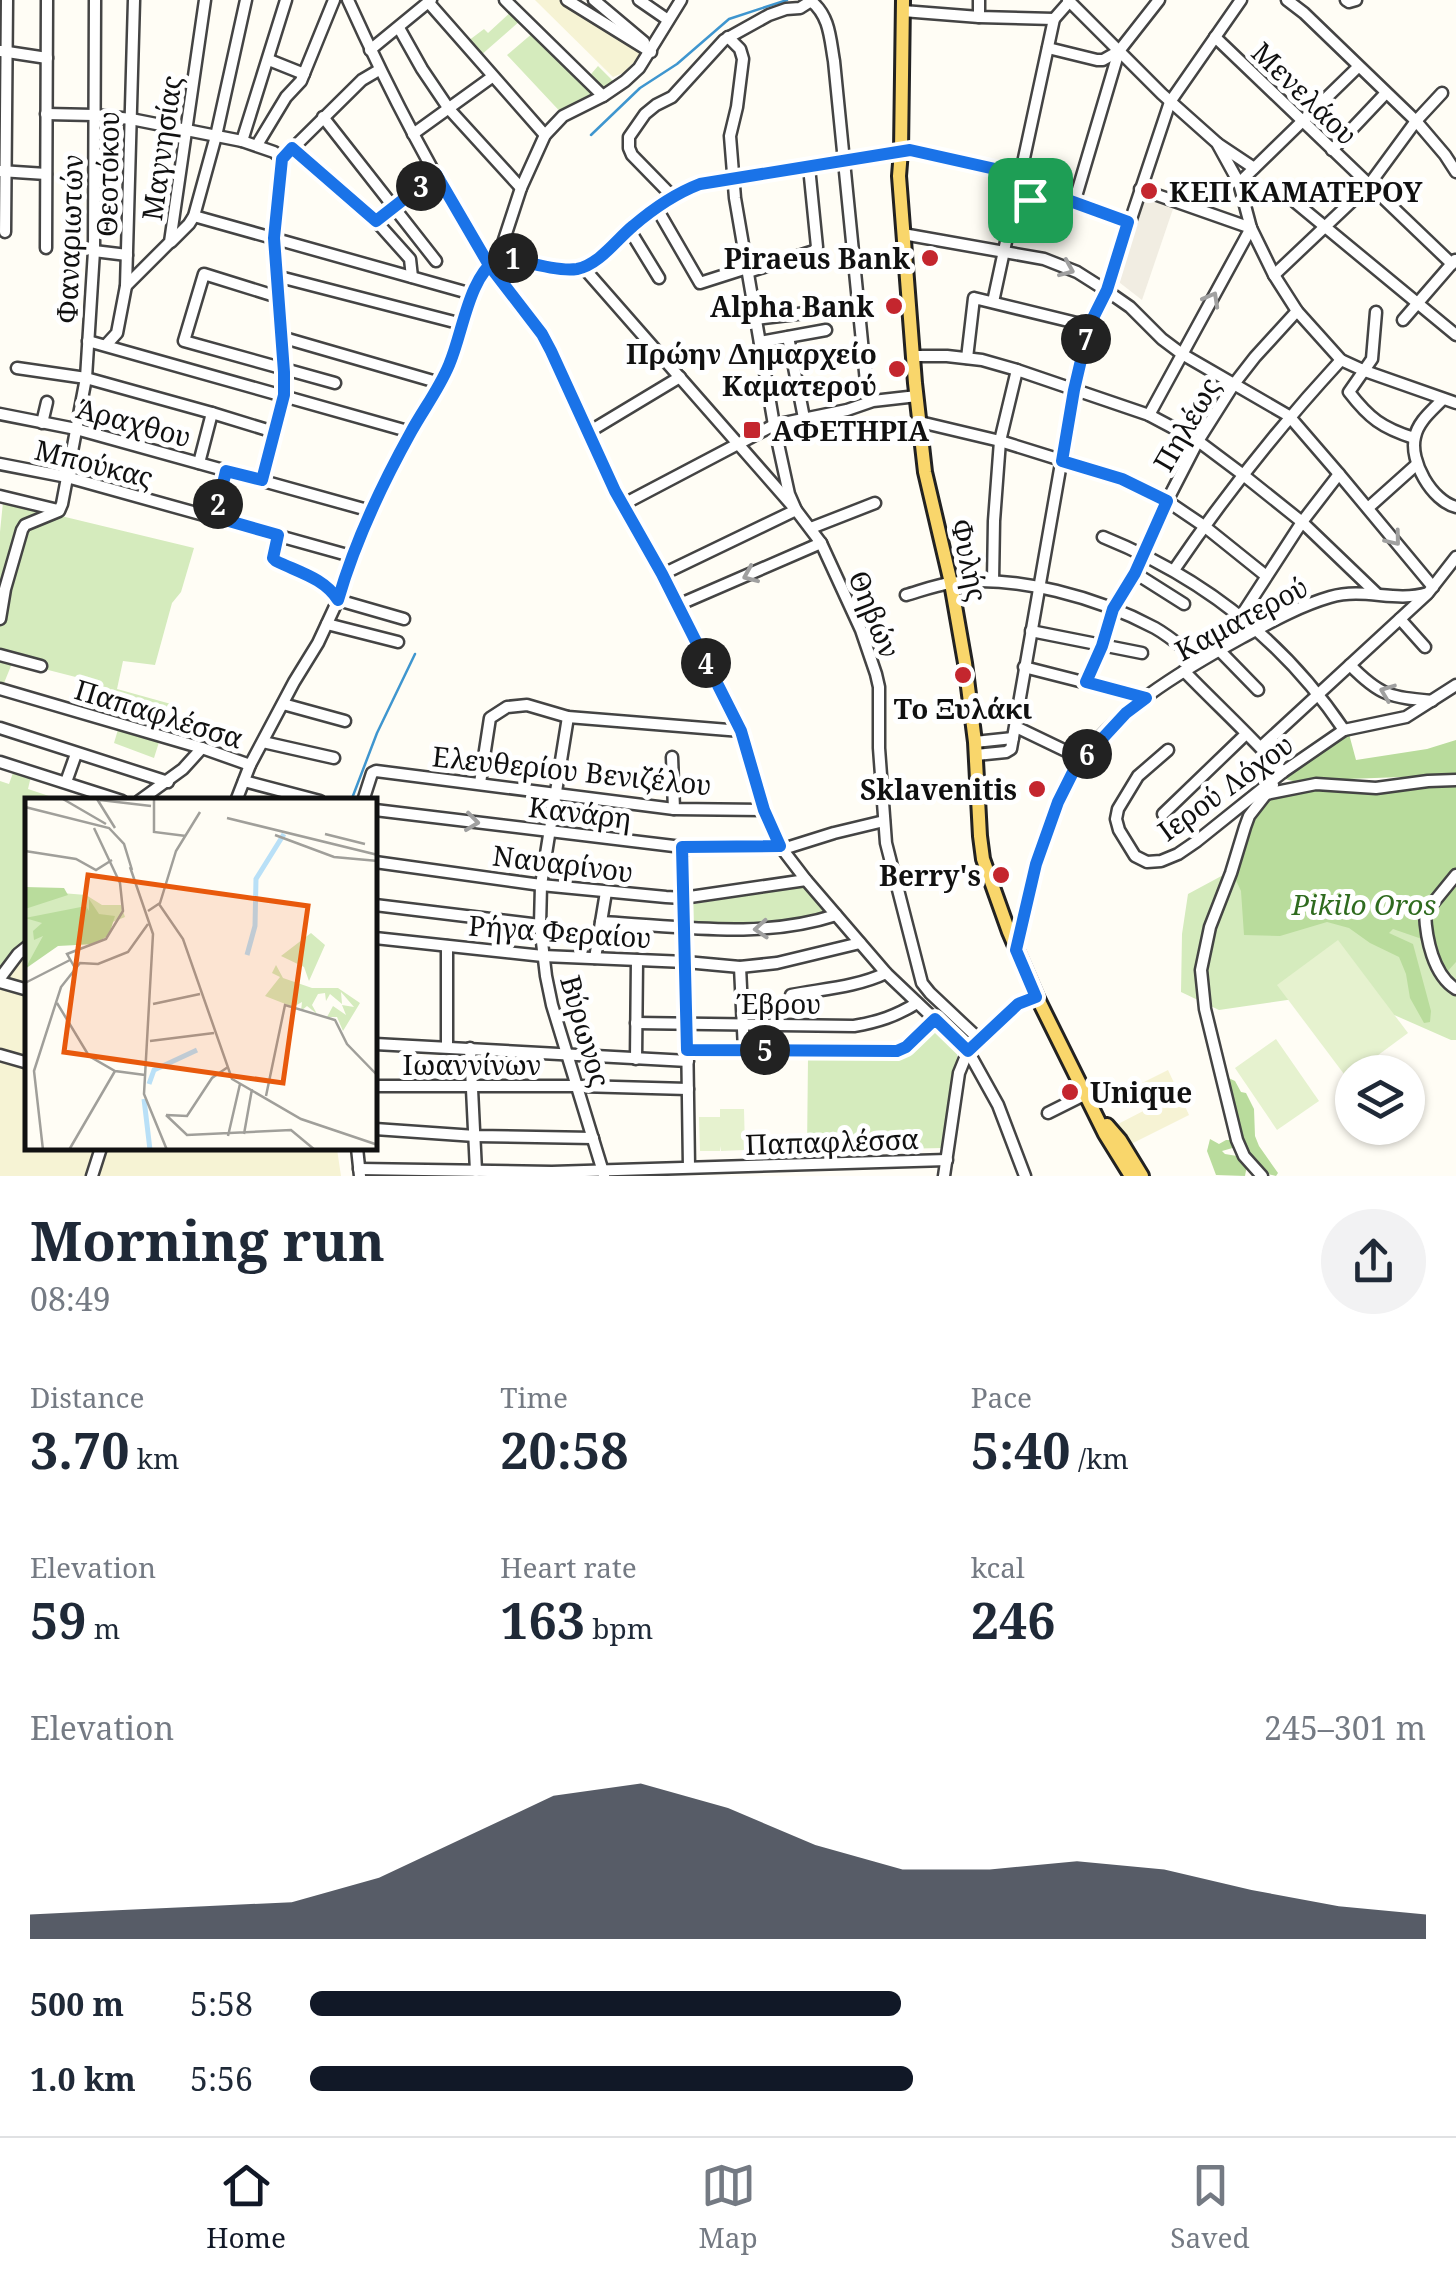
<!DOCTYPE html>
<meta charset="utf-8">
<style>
body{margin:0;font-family:"Noto Serif",serif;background:#f2f2f3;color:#1f2937;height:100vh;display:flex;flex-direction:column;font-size:38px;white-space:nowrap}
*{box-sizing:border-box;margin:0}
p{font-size:32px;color:#747a83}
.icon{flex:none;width:55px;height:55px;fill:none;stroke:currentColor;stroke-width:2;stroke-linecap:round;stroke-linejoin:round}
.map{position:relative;height:1176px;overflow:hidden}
.details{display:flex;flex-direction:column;background:#fff;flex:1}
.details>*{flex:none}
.tools{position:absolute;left:1335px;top:1055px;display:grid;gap:20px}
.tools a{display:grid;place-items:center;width:90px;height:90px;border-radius:50%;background:#fff;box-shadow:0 2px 8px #0004;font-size:50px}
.pin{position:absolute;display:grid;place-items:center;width:85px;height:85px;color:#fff;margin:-42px;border-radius:20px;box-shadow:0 5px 15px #0006}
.km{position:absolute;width:50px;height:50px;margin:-25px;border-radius:50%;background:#222;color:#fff;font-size:28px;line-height:50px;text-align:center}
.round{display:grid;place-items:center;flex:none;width:105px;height:105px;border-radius:52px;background:#f2f2f3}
.overview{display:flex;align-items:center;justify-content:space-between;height:170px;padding:0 30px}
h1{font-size:55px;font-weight:700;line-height:75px}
.stats{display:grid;grid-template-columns:repeat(3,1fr);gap:15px;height:170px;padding:10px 30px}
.stats div{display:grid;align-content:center}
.stats b{font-size:50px;font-weight:700}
.stats small{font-size:28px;font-weight:400}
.stats p{font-size:28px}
.chart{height:280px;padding:20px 30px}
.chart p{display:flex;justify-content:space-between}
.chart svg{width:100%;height:180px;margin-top:10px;fill:#111827;opacity:.7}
ul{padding:0 30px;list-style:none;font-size:32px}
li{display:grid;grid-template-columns:160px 120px 1fr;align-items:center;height:75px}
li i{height:25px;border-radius:12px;background:#111827}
.menu{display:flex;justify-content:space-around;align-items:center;height:140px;border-top:2px solid #e0e1e3;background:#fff;font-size:28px;color:#747a83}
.menu a{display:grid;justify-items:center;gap:5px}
.menu .current{color:#111827}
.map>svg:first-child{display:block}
.farmland{fill:#f6f3d4}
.green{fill:#d5ebbd}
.forest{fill:#b9dc9c}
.pitch{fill:#e6f2cf}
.plaza{fill:#f1ede2}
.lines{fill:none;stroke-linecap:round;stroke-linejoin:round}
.stream{stroke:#3f96cf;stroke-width:2.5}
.minor-casing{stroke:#444;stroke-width:15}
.major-casing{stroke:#222;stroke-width:18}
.minor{stroke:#fff;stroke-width:10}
.major{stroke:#f9d66b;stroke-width:12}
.oneway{stroke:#a0a0a0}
.route-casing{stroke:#fff;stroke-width:20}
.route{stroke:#1a73e8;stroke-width:12}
.poi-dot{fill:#c4262e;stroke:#fff;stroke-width:4}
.labels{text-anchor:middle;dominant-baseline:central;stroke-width:10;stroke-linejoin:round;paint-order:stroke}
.street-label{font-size:28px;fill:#111;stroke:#fff}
.poi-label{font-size:28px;font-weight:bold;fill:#111;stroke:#fff;text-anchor:end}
.park-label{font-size:28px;font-style:italic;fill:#2f6b1f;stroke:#fff}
.inset-river{fill:none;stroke:#b9e0f7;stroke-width:5}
.inset-road{fill:none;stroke:#a09f9a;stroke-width:2.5}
.view{fill:#e8590c;fill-opacity:0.15;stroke:#e8590c;stroke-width:5}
.inset-edge{fill:none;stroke:#111;stroke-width:5}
</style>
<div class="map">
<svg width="1456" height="1176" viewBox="0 0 1456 1176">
<rect width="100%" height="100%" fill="#fffdf5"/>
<g class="farmland">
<path d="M535,0H563L642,54L623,73L613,77Z"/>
<path d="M27,950L28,1148L337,1149L341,1176H0V972Z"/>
<path d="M1168,1070L1189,1115L1131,1144L1118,1124L1151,1107L1140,1084Z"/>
</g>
<g class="green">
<path d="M512,11L521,20L480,56L468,41L484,29L488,33Z"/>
<path d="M534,32L586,80L598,66L621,89L567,119L507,55Z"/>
<path d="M3,502L194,548L181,592L172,603L155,665L123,661L117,689L171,704L154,758L114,743L122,716L96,707L103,684L13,661L4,683H0V532Z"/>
<path d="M1456,750V1040H1451L1342,992L1219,1010L1181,992L1182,934L1188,894Z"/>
<path d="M14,770L31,776L28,789L64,801H28L27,950L0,972V781L9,784Z"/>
<path d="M803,886L825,912L776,926H691L688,905Z"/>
<path d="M935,1025L950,1037L958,1052L942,1148L807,1151L808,1058L901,1059Z"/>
</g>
<g class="forest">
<path d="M1349,734L1356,760L1427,749L1456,740V775L1293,781L1285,779Z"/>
<path d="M1456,787V871C1436,894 1417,906 1422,939L1393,929L1389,933L1413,944L1431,1011L1430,1022L1424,1023L1410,998L1406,974L1399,957L1370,943L1349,928L1327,922L1280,936L1244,935L1241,891L1233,874L1254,814L1269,800L1306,789Z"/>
<path d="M1456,880V962L1446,973L1431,934L1430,911Z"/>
<path d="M1224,1076L1235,1081L1241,1092L1246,1093L1254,1109L1255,1136L1259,1146L1278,1173L1276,1176L1263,1173L1242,1146Z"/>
<path d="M1210,1139L1219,1144L1226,1140H1232L1236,1147L1222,1151L1225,1154L1237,1156L1247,1165L1245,1176L1216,1175L1207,1151Z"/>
</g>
<g class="pitch">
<path d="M1338,940L1408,1033L1347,1078L1277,985Z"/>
<path d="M1276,1039L1319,1101L1277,1130L1235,1068Z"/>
<path d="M720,1109H744L745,1150L721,1151L720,1146V1151H700L699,1117H720Z"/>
</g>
<path class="plaza" d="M1141,194L1174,206L1142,300L1115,279Z"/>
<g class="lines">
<g class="stream">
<path d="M591,135L640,88L677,64L729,19L787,0"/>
<path d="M351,801L377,733L415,654"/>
</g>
<defs>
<g id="minor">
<path d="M348,0C389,91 435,180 489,264C508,294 534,320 551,351L615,492L663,574L741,731L764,810L780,846L806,880L886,973L968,1051L998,1105L1025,1176"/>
<path d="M505,0L603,96"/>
<path d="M567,0L651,52"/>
<path d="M594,0L644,42"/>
<path d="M639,0L668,20"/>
<path d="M1068,0L1162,94L1217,143L1239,183L1251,228L1274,275L1297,311L1341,360L1365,371L1456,403"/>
<path d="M1287,0L1304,13L1416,121L1445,155L1456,172"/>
<path d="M1346,0L1349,2L1356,0"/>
<path d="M429,3L545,135"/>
<path d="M903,11L979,17L1054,19"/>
<path d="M979,17V0"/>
<path d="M399,28L422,69L449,109L521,188"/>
<path d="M1215,37L1452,264"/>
<path d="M1048,48L1097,60H1103L1119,51"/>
<path d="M370,50L431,0"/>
<path d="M1,51L47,58"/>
<path d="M269,60L304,74"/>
<path d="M46,114L94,115L131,119L242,141L274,152L282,159"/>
<path d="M323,117L436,261"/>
<path d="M413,134L492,77"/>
<path d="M242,141L286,0"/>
<path d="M1218,144L1254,168"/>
<path d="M257,145L286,97L301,81L334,0"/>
<path d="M293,148L376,221L410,259L412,277"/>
<path d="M1332,150L1385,94"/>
<path d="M0,171L46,174"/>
<path d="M1239,183L1358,67"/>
<path d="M1140,189L1251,228"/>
<path d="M672,196L632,155L629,148V137L645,114L656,105L672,97L724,40L769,15L786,9L800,8L811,1C830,16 830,39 834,61L868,402"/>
<path d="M1017,197C1034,201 1043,195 1058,197C1081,202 1106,214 1128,223"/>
<path d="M1295,202L1456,335"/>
<path d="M1074,203L1119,51L1159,0"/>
<path d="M656,207L700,283L747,268"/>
<path d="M194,216L472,294"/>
<path d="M376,221L436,175"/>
<path d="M629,229L659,278"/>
<path d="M5,232L7,0"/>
<path d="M903,234L1044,259L1077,272L1107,291L1130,307L1162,339L1182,354L1289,416L1339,474L1433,587"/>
<path d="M171,242L189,224L194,216L216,136L246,0"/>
<path d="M46,248L47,0"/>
<path d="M94,251L127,255"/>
<path d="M499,255L561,269L583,267L597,259L656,207L693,186L855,158L909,150L1022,175"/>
<path d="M583,267L796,510L821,543L861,630L876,674L879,687V748L886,843L922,983L930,993L980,1040"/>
<path d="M748,272L814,251L817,247L809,167"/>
<path d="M1274,275L1369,185L1416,121L1442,93"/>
<path d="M276,276L462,324"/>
<path d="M126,286L170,242L205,0"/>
<path d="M278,297L204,274L184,341L335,383"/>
<path d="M993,302L1054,19L1069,2"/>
<path d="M1376,312L1372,359L1349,392C1369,418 1382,428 1414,438"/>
<path d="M756,319L839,309"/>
<path d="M1403,320L1455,260"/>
<path d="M281,337L440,383"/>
<path d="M788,337L804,418"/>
<path d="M88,341L411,432"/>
<path d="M760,342L826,330"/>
<path d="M106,345L117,333L126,286L134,0"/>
<path d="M913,356H947L982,360L1017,370L1149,415L1198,441L1242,474L1302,522L1376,593"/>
<path d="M967,358L974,298L1089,326"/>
<path d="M17,368L86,378L212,413L274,432"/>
<path d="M1443,399C1433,410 1418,421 1415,437C1409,461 1432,501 1456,507"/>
<path d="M0,414L76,429L371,511"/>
<path d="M1149,415L1251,228"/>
<path d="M920,422L1000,441L1122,479L1167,501L1204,526L1265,575"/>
<path d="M42,423L47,402"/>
<path d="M587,433L680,377"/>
<path d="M199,463L212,413"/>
<path d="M0,464L67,477L351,556"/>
<path d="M262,480L284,395V373L274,238L282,159L362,80L379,70"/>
<path d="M0,496L58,510"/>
<path d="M622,505L774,425L847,410L873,401L917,396"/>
<path d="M1368,508L1416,465"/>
<path d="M215,517L226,471"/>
<path d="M811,528L875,503"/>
<path d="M278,535L273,557L276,561C298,572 324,578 338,600L404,619"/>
<path d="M1103,537C1202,577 1284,641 1344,730"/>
<path d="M1174,570C1225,495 1280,426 1341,360"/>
<path d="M1135,573L1184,604"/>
<path d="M663,574L796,510L789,494L774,425L735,198L730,136L737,107L743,59L740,49L728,37"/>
<path d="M993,581L994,521L1000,441L1017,370"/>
<path d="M906,595C920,591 936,585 951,583C1016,574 1099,598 1155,628C1171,637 1185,650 1200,661"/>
<path d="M678,605L821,543"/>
<path d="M1241,616L1302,522L1339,474"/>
<path d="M0,619L5,589L22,530L25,525L59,511L62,504L86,378L94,251L95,0"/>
<path d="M1400,619L1425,647"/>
<path d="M327,624L398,642"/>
<path d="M1031,631L1142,653"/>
<path d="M1219,650L1258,690"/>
<path d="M0,655L41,666"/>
<path d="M1350,665C1380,696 1390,697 1432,701"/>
<path d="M1024,667L1146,698"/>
<path d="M1184,671C1217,705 1252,737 1283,772"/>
<path d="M1086,682L1102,646L1113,609L1135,573L1167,501L1198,441L1234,384L1255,357L1297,311"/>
<path d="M0,689L202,748L250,765L294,682L318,643L338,600L351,556L371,511L411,432L449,365L472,294L484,273L499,255L521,188L545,135L563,116L603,96L625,81L639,68L681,0"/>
<path d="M283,704L345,721"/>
<path d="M568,717L541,885L540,925L546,976L552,1005L604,1175"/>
<path d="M1016,727L1066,751"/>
<path d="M0,728L168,782"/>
<path d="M263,742L334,758"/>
<path d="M975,742L1013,738"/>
<path d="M1261,747L1427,594"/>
<path d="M1168,750L1138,776L1118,809L1116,819L1119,830L1135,856L1147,862L1161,861L1178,854L1197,841L1283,772L1344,730L1406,717L1456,685"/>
<path d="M976,755L1006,752L1011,749L1074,389L1089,326L1107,291L1170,102L1241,0"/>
<path d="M672,757L674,809"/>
<path d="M0,762L122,801"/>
<path d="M244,781L320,801"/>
<path d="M66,782L76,754"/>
<path d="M480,783L490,718L507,707L527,705L568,717L741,731"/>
<path d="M1266,794L1316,784L1376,788L1428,781L1456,780"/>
<path d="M139,801L183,769L202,748"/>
<path d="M236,801L250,765"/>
<path d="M363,801L372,773L376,771L674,809L764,810"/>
<path d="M375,810L682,847L780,846"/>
<path d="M1163,814L1246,734"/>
<path d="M682,847L686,962L689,1167"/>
<path d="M783,849L834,833L884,821"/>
<path d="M375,862L541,885L666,897L683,898L806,880"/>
<path d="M1456,875L1425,913C1426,938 1433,975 1456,989"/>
<path d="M375,905L540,925"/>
<path d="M601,922C680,926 759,940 836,915"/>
<path d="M375,938L543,956L686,962L740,967L777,963L860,943"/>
<path d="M447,946V1047"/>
<path d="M1016,949C1025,904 1036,861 1053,817C1059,801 1065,784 1075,769C1111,712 1183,670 1241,638C1269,623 1299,606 1330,597C1366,587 1393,603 1428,593L1456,557"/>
<path d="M595,958L606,892"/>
<path d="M740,967L744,1050"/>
<path d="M0,978L18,954L28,946"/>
<path d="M0,982L28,990"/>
<path d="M791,995C822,989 857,987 886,973"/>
<path d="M636,1023L854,1026C878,1022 896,1016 917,1003"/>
<path d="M375,1044L688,1061"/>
<path d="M470,1048L476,1171"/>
<path d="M687,1050L897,1051L906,1047L935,1019"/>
<path d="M0,1055L28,1063"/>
<path d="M636,1059L637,960"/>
<path d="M375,1086H579L688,1089"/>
<path d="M1048,1113L1086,1094"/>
<path d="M375,1129L475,1136L593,1138"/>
<path d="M357,1148L360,1176"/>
<path d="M359,1169L552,1172L947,1160"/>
<path d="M92,1176L101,1148"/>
<path d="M944,1176L959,1073L968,1051L1018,1004L1037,997"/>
<path d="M1262,1176L1244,1156L1237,1140L1205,1009L1201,970L1210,927L1231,873L1245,827L1249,816L1273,785"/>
</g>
<g id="major">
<path d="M903,0L901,151L899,176L915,383L925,472L951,583L965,663L975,742L980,836L983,859L1009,932L1037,997L1105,1134L1131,1176"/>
<path d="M1107,1125L1120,1140L1142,1176"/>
</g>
</defs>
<use href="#minor" class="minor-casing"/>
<use href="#major" class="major-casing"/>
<use href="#minor" class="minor"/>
<use href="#major" class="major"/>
</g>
<defs><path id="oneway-chevron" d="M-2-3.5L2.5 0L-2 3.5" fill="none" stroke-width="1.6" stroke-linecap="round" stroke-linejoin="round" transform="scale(2.5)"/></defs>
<g class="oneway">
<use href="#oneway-chevron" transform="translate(1067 269) rotate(23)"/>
<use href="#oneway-chevron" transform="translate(1212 299) rotate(-61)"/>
<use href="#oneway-chevron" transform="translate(1394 539) rotate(51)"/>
<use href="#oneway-chevron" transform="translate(750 575) rotate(157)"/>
<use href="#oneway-chevron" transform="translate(1387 692) rotate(-159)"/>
<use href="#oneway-chevron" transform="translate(472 822) rotate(7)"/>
<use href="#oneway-chevron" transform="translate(761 929) rotate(176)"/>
</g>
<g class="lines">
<defs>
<path id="route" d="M1030,200L1018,197L1022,175L910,150L700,184C674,194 654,208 633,226C617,239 599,265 577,269C556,272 521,260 499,256C467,280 464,330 449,365C439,389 423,410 411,432C381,486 355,541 338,600C324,578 298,572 276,561L273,558L278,535L215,517L226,471L262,480L284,395V372L274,238L282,159L292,148L376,221L436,174L489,265L542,334L551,351L615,491L662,574L741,731L764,810L780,846L682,847L687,1050L897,1051L906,1047L935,1019L968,1051L1018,1004L1036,997L1016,950L1036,864L1058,802L1075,768L1126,713L1146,698L1086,682L1102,646L1113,609L1135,573L1167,501L1122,479L1062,461L1074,390L1089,326L1107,290L1128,222L1062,198L1049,197L1030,200"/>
</defs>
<use href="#route" class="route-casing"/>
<use href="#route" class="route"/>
</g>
<g class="poi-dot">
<circle cx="1149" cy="191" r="10"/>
<circle cx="930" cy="258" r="10"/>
<circle cx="894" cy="306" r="10"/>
<circle cx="897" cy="369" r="10"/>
<rect x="742" y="420" width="20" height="20" rx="5"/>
<circle cx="963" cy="675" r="10"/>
<circle cx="1037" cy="789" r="10"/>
<circle cx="1001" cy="875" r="10"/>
<circle cx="1070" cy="1092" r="10"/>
</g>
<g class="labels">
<g class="street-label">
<text transform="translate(1305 93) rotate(44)">Μενελάου</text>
<text transform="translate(161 148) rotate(-82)">Μαγνησίας</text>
<text transform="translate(107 174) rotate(-89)">Θεοτόκου</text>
<text transform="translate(69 239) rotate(-88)">Φαναριωτών</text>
<text transform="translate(134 422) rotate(15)">Άραχθου</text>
<text transform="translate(1186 424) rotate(-60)">Πηλέως</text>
<text transform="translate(94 463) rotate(14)">Μπούκας</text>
<text transform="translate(970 560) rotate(78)">Φυλής</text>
<text transform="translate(875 614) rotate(68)">Θηβών</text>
<text transform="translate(1241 618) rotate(-28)">Καματερού</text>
<text transform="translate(159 713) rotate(17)">Παπαφλέσσα</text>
<text transform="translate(572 770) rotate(6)">Ελευθερίου Βενιζέλου</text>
<text transform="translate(1225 787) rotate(-36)">Ιερού Λόχου</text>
<text transform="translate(580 812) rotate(7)">Κανάρη</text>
<text transform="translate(563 863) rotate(7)">Ναυαρίνου</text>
<text transform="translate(560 931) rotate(4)">Ρήγα Φεραίου</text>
<text x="779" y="1003">Έβρου</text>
<text transform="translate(586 1031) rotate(74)">Βύρωνος</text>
<text x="472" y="1064">Ιωαννίνων</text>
<text transform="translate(832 1141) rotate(-2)">Παπαφλέσσα</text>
</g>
<g class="poi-label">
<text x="1169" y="191" text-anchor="start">ΚΕΠ ΚΑΜΑΤΕΡΟΥ</text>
<text x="910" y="258">Piraeus Bank</text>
<text x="874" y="306">Alpha Bank</text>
<text x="877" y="353">Πρώην Δημαρχείο<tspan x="877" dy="32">Καματερού</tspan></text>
<text x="772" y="430" text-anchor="start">ΑΦΕΤΗΡΙΑ</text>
<text x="963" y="708" text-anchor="middle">Το Ξυλάκι</text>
<text x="1017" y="789">Sklavenitis</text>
<text x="981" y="875">Berry's</text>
<text x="1090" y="1092" text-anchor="start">Unique</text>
</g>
<g class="park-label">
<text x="1364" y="904">Pikilo Oros</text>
</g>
</g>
<g transform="translate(25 798)">
<rect width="352" height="352" fill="#fffdf5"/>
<path d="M0,92L61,97L77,107H96L100,119L26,149L0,168ZM286,135L300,147L284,183L279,169L256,158ZM251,167L258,180L287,190H313L335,205L318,233L312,219H302L308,208L321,217L317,207L329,209L316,194L317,206L305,196L301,203L300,195L293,196L287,207L292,216L282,208L276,213L277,204L268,209L240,198L255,179L247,175Z" fill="#d5ebbd"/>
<path d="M0,89L39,90L43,97L0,111ZM64,101L74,116L90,118L84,137L70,146L33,148L0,171L18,138L9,142L8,133L17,125L0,120L61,108L64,113Z" fill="#b9dc9c"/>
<path class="inset-river" d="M222,157L230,128L231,81L259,36M124,286L129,272L172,252M119,301L125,352"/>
<path class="inset-road" d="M38,1L81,26M72,1L90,30M129,1V34L161,38M75,2L126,8M0,9L84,30L99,46L107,72M202,20L353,57M300,36L340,46M250,37L309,59L353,63M0,53L51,61L71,72L87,62M105,69L128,136L119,296L142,352M134,106L158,141L207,281L276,321L353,347M123,113L135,105L151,53L175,14M50,170L42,156L81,141L98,113L95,85L69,30M0,185L45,162M32,205L64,258L90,273L120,277M128,206L175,196M125,243L189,235M241,298L260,207L310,222L322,246L353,278M141,317L162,337L266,332L290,352M141,317L162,318L187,280L203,269M219,336L227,291M203,338L215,286M18,352L9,273L36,189L55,165L73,166L103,154L123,126M44,352L90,273"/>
<path class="view" d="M63,77L283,108L258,285L39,254Z"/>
<rect width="352" height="352" class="inset-edge"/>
</g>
</svg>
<div class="tools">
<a><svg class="icon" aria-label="layers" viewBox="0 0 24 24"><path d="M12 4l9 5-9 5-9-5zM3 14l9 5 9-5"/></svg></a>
</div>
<div class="pin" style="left:1030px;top:200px;background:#1e9e55"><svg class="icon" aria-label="arrive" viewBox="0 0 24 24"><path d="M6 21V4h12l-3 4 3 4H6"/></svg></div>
<b class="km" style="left:513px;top:258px">1</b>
<b class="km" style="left:218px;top:504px">2</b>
<b class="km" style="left:421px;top:186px">3</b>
<b class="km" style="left:706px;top:663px">4</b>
<b class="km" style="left:765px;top:1050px">5</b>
<b class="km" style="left:1087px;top:754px">6</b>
<b class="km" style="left:1086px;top:339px">7</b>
</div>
<section class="details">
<div class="overview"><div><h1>Morning run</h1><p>08:49</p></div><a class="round"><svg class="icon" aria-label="share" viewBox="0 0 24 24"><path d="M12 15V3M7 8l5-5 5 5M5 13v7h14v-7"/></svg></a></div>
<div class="stats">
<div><p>Distance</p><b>3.70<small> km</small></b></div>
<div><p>Time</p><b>20:58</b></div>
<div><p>Pace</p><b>5:40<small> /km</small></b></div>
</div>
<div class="stats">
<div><p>Elevation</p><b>59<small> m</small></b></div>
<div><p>Heart rate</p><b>163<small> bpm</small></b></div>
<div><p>kcal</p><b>246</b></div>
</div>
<div class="chart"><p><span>Elevation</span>245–301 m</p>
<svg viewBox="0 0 160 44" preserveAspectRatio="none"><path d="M0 44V38L10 37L20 36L30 35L40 29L50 19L60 9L70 6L80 12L90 21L100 27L110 27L120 25L130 27L140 32L150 36L160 38V44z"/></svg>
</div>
<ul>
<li><b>500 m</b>5:58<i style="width:53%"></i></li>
<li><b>1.0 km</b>5:56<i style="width:54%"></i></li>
</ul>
</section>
<nav class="menu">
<a class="current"><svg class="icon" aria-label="home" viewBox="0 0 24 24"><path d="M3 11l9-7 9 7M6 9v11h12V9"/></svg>Home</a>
<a><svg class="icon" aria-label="map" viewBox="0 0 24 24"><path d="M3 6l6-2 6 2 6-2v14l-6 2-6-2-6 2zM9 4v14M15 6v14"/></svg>Map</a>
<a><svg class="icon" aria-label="saved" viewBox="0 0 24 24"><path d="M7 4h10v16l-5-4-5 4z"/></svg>Saved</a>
</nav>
